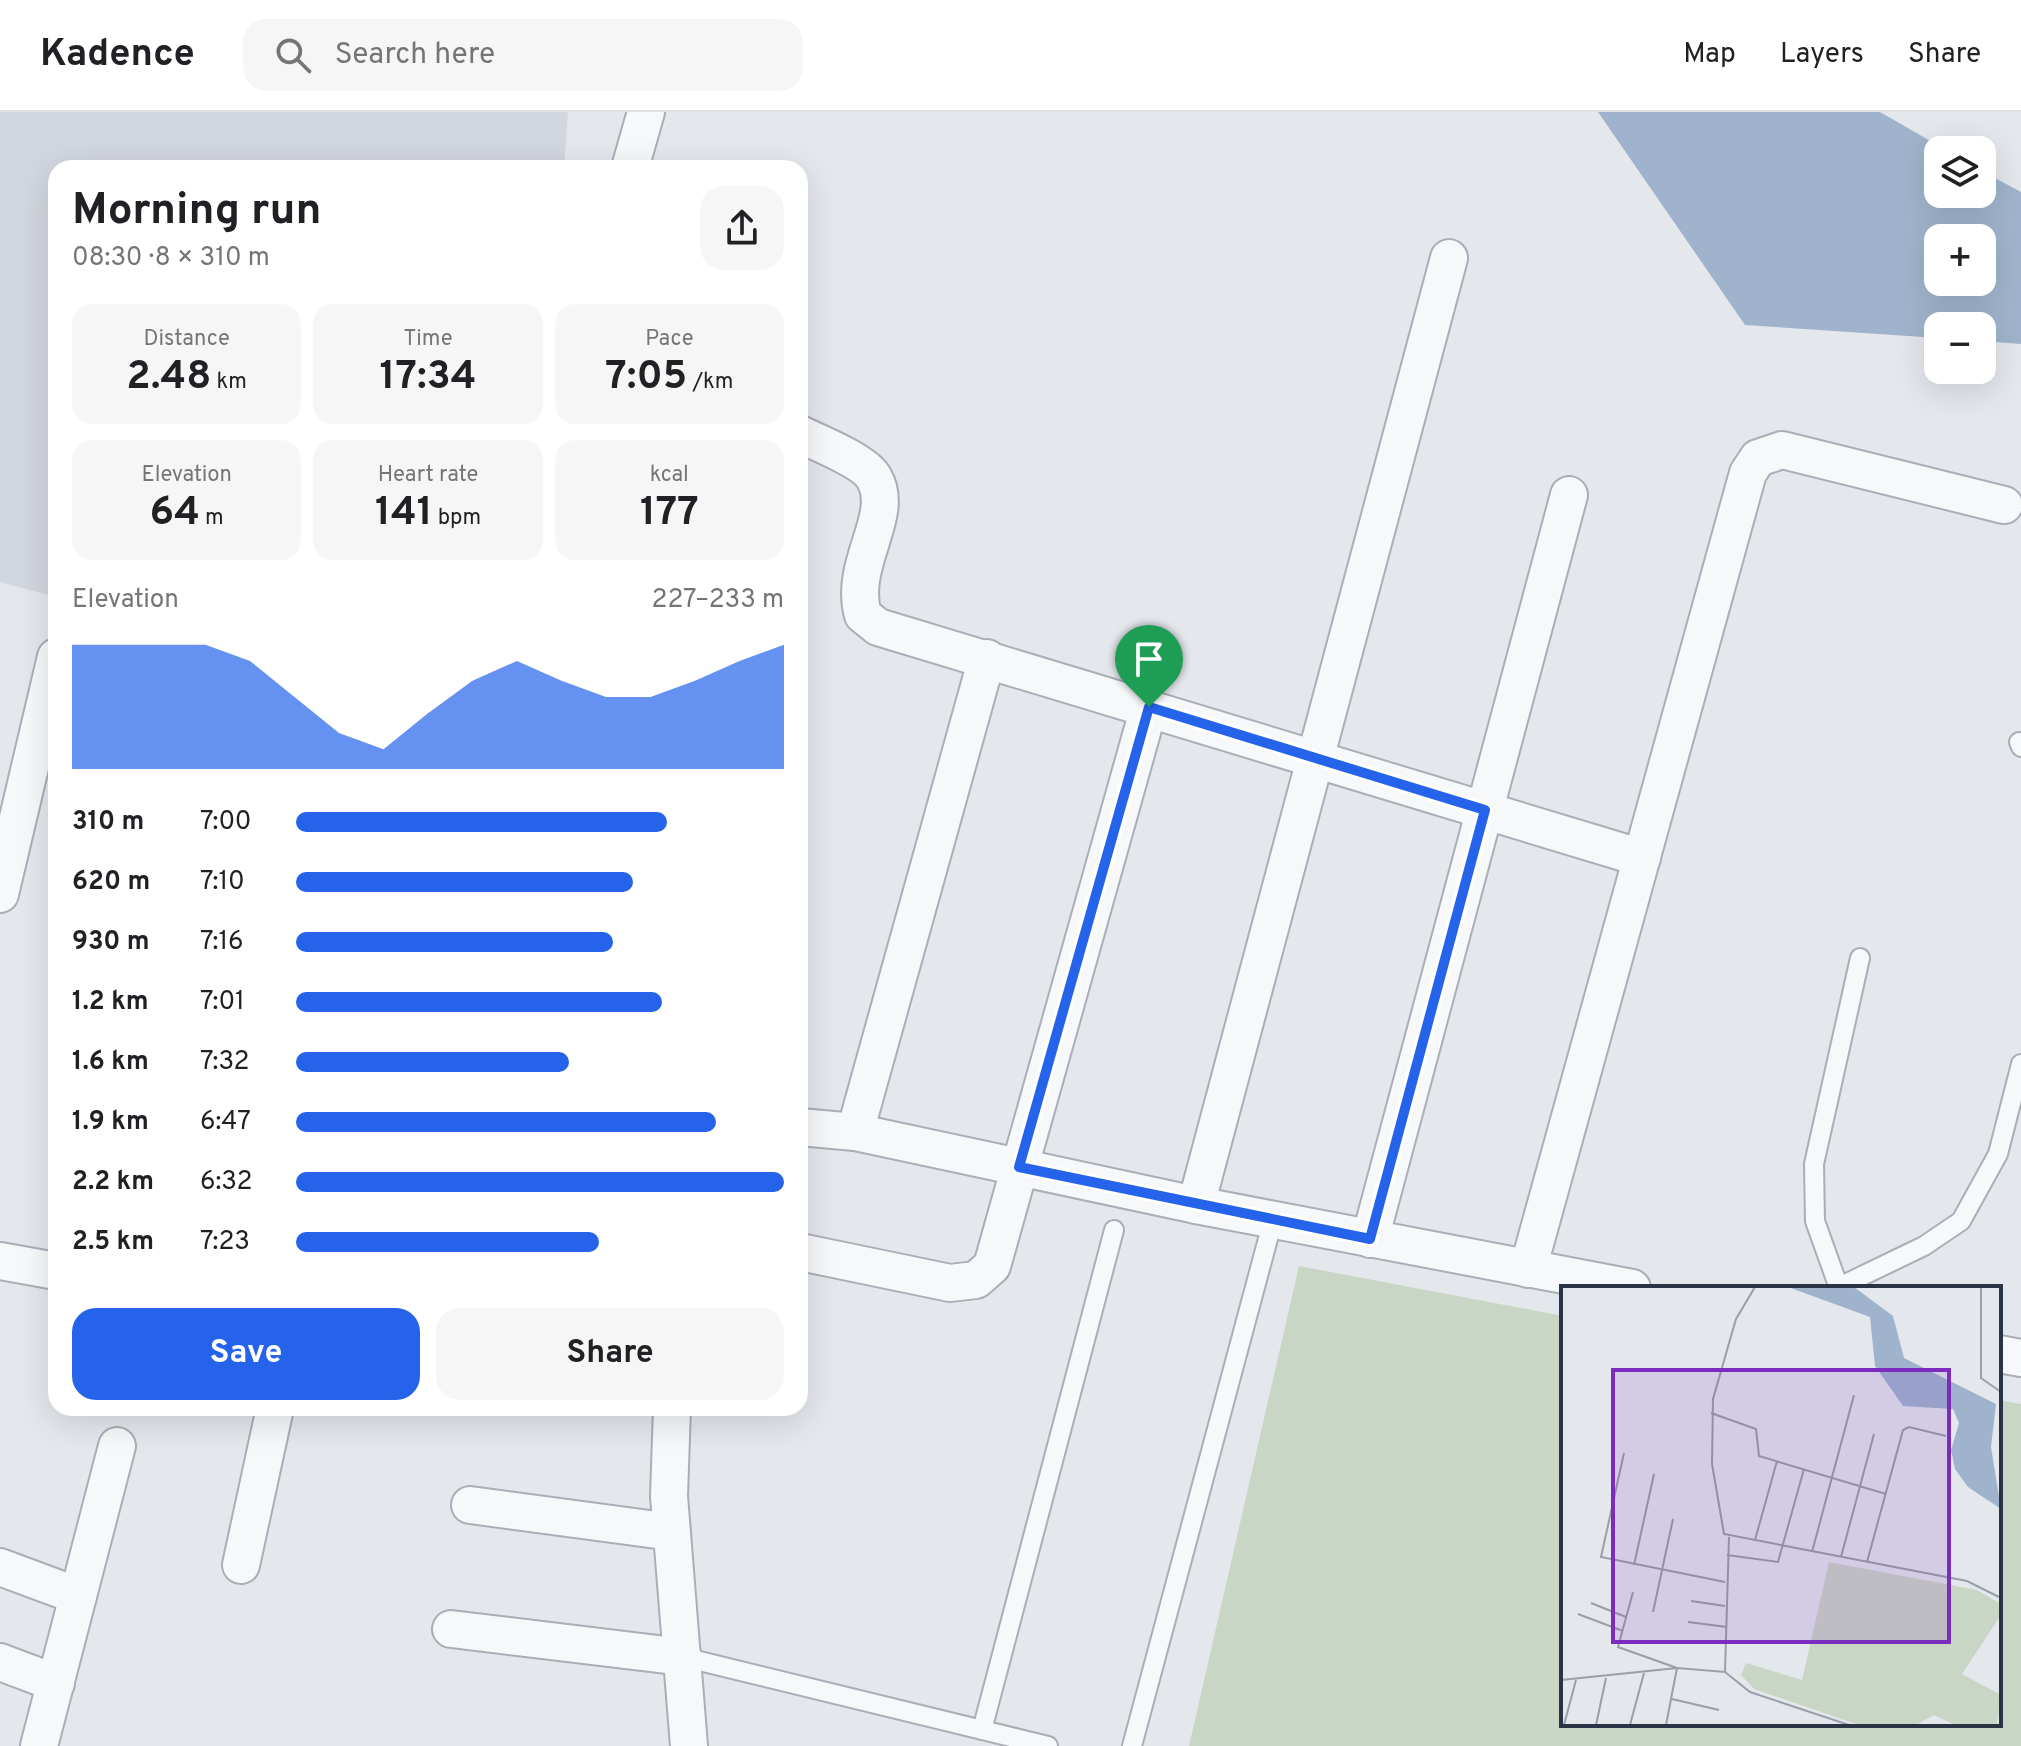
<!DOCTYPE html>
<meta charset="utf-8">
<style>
body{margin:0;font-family:Overpass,sans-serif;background:#f6f6f6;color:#202124;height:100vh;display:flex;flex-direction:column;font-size:30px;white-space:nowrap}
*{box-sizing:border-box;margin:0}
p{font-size:26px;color:#757577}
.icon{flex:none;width:44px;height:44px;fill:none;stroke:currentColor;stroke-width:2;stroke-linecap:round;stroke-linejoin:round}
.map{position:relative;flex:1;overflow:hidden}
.sheet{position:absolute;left:48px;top:48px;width:760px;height:1256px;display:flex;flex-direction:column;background:#fff;border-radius:24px;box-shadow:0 8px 32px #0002}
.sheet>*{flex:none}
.buttons{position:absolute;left:1924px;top:24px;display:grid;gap:16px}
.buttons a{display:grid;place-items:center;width:72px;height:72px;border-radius:16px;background:#fff;box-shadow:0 8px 32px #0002;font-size:40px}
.pin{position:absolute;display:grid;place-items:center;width:68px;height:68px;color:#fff;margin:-82px -34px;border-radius:50% 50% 50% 0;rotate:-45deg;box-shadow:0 0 8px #0007}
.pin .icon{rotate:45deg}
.round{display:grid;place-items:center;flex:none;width:84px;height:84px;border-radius:24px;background:#f6f6f6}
.head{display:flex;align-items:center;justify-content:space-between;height:136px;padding:0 24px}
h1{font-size:44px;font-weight:700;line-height:60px}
.figures{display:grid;grid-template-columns:repeat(3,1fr);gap:12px;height:136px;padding:8px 24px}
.figures div{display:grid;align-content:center;border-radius:20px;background:#f6f6f6;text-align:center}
.figures b{font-size:40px;font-weight:700}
.figures small{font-size:22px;font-weight:400}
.figures p{font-size:22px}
.chart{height:224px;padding:16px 24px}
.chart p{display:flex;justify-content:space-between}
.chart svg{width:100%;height:144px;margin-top:8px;fill:#2563eb;opacity:.7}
.cta{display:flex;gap:16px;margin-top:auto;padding:16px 24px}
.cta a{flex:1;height:92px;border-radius:24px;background:#2563eb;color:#fff;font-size:32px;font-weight:700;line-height:92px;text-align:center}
.cta a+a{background:#f6f6f6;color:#202124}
ul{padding:0 24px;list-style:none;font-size:26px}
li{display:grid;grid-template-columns:128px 96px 1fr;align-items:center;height:60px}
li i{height:20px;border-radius:10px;background:#2563eb}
header{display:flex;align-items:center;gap:48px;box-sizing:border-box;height:112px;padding:0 40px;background:#fff;border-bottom:2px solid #e0e0e0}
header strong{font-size:38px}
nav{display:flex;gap:44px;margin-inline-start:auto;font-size:28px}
.search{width:560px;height:72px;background:#f6f6f6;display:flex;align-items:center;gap:20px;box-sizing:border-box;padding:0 28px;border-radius:24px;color:#757577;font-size:30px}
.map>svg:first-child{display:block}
.built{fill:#d2d6de}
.green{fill:#c9d6c5}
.water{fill:#9fb4cc;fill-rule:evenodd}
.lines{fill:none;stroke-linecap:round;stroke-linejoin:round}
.lane-casing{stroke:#a9aeb7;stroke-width:22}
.street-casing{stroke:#a9aeb7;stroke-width:40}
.lane{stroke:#f7f8fa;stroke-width:18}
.street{stroke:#f7f8fa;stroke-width:36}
.route-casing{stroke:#fff;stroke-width:16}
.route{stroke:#2563eb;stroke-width:10}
.inset-road{fill:none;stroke:#9a9fa9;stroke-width:2}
.view{fill:#7b2cbf;fill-opacity:0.15;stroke:#7b2cbf;stroke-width:4}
.inset-edge{fill:none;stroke:#2b3445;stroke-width:4}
</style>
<header>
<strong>Kadence</strong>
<div class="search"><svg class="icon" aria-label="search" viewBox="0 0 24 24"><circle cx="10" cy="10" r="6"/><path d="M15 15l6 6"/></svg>Search here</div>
<nav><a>Map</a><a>Layers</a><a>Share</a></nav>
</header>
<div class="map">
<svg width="2021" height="1634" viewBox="0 0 2021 1634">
<rect width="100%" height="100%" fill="#e4e7ec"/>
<path class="built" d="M0,0H568L564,56H56V485L0,470Z"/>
<path class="green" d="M1299,1154L1563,1204V1612H1999V1288L2021,1292V1634H1189Z"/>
<path class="water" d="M1598,0H1880L1946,38H1938V82H1982V59L2021,80V232L1982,229V214H1938V226L1745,213ZM1938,126H1982V170H1938Z"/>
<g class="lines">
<defs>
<g id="lane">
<path d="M2019,630L2021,635"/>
<path d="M1839,1175L1924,1134L1961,1109L1998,1042L2021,952"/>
<path d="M1839,1176L1815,1109L1814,1052L1860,846"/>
<path d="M683,1545L1048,1634"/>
<path d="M982,1618L1114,1118"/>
<path d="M1132,1634L1273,1108"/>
</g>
<g id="street">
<path d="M630,56L646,0"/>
<path d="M800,322C818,331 865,349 874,366C896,404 848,451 863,503L878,515L1642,746"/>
<path d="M0,782L56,545"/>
<path d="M800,1015L855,1020L1196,1093L1632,1176"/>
<path d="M855,1020L987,546"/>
<path d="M1196,1093L1449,146"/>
<path d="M1370,1127L1569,383"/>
<path d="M800,1140L950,1171L976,1168L992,1154L1149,595"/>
<path d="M0,1149L56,1159"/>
<path d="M1528,1157L1748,361L1758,346L1782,338L2004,393"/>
<path d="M1999,1242L2021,1246"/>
<path d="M672,1296L669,1384L689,1634"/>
<path d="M470,1393L672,1420"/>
<path d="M241,1453L275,1296"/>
<path d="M0,1455L78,1484"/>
<path d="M451,1517L683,1545"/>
<path d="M0,1550L56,1571"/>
<path d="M39,1634L117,1334"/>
</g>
</defs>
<use href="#lane" class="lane-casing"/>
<use href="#street" class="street-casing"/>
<use href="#lane" class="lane"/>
<use href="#street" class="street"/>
</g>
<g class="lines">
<defs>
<path id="route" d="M1149,595L1485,698L1370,1127L1019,1055Z"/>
</defs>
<use href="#route" class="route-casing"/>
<use href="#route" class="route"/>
</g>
<g transform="translate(1561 1174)">
<rect width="440" height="440" fill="#e4e7ec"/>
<path d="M268,276L416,304L440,318V329L401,388L440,409L436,439H394L373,429L355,439H298L193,403L180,389L185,377L241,394Z" fill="#c9d6c5"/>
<path d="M227,1H293L332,30L343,72L435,118L430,161L440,223L407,201L394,183L390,164L398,137L392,123L342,120L314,80L309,31Z" fill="#9fb4cc"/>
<path class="inset-road" d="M194,1L175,33L152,113L151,178L163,248L406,295L440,312M420,1V92L440,106M150,127L195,143L198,170L325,208M63,167L40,271L164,296M194,254L216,175M251,266L293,109M166,269L217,276L243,183M280,271L313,148M306,276L342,144L348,141L385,150M73,279L93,188M72,306L57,361L116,382L105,439M130,315L164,320M30,317L65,331M92,326L112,233M17,328L62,345M127,336L166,341M164,386L189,406L288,439M0,394L116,382L164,386L168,251M111,413L158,424M3,439L15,394M35,439L45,392M69,439L83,387"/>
<path class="view" d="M52,84H388V356H52Z"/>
<rect width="440" height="440" class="inset-edge"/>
</g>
</svg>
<div class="buttons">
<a><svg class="icon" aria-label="layers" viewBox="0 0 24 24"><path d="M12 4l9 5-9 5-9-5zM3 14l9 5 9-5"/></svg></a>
<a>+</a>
<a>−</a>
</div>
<div class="pin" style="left:1149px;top:595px;background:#1e9e55"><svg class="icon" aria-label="arrive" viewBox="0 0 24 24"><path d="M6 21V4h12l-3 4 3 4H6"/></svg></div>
<section class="sheet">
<div class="head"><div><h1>Morning run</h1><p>08:30 · 8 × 310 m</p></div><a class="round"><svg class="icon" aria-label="share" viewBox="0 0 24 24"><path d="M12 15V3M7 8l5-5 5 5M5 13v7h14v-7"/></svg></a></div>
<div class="figures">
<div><p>Distance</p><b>2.48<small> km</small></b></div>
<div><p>Time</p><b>17:34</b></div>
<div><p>Pace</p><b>7:05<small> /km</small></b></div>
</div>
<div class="figures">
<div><p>Elevation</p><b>64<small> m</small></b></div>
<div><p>Heart rate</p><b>141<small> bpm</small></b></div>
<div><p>kcal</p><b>177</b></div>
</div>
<div class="chart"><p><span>Elevation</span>227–233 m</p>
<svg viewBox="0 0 160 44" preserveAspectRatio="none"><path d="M0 44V6L10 6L20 6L30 6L40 11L50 22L60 33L70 38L80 27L90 17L100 11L110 17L120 22L130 22L140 17L150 11L160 6V44z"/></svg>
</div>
<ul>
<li><b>310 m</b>7:00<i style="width:76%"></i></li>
<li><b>620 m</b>7:10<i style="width:69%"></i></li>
<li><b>930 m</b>7:16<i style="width:65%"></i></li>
<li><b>1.2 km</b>7:01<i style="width:75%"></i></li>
<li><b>1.6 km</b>7:32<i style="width:56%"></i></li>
<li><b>1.9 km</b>6:47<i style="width:86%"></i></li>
<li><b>2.2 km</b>6:32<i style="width:100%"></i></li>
<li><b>2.5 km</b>7:23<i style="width:62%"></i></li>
</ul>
<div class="cta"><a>Save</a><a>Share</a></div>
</section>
</div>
